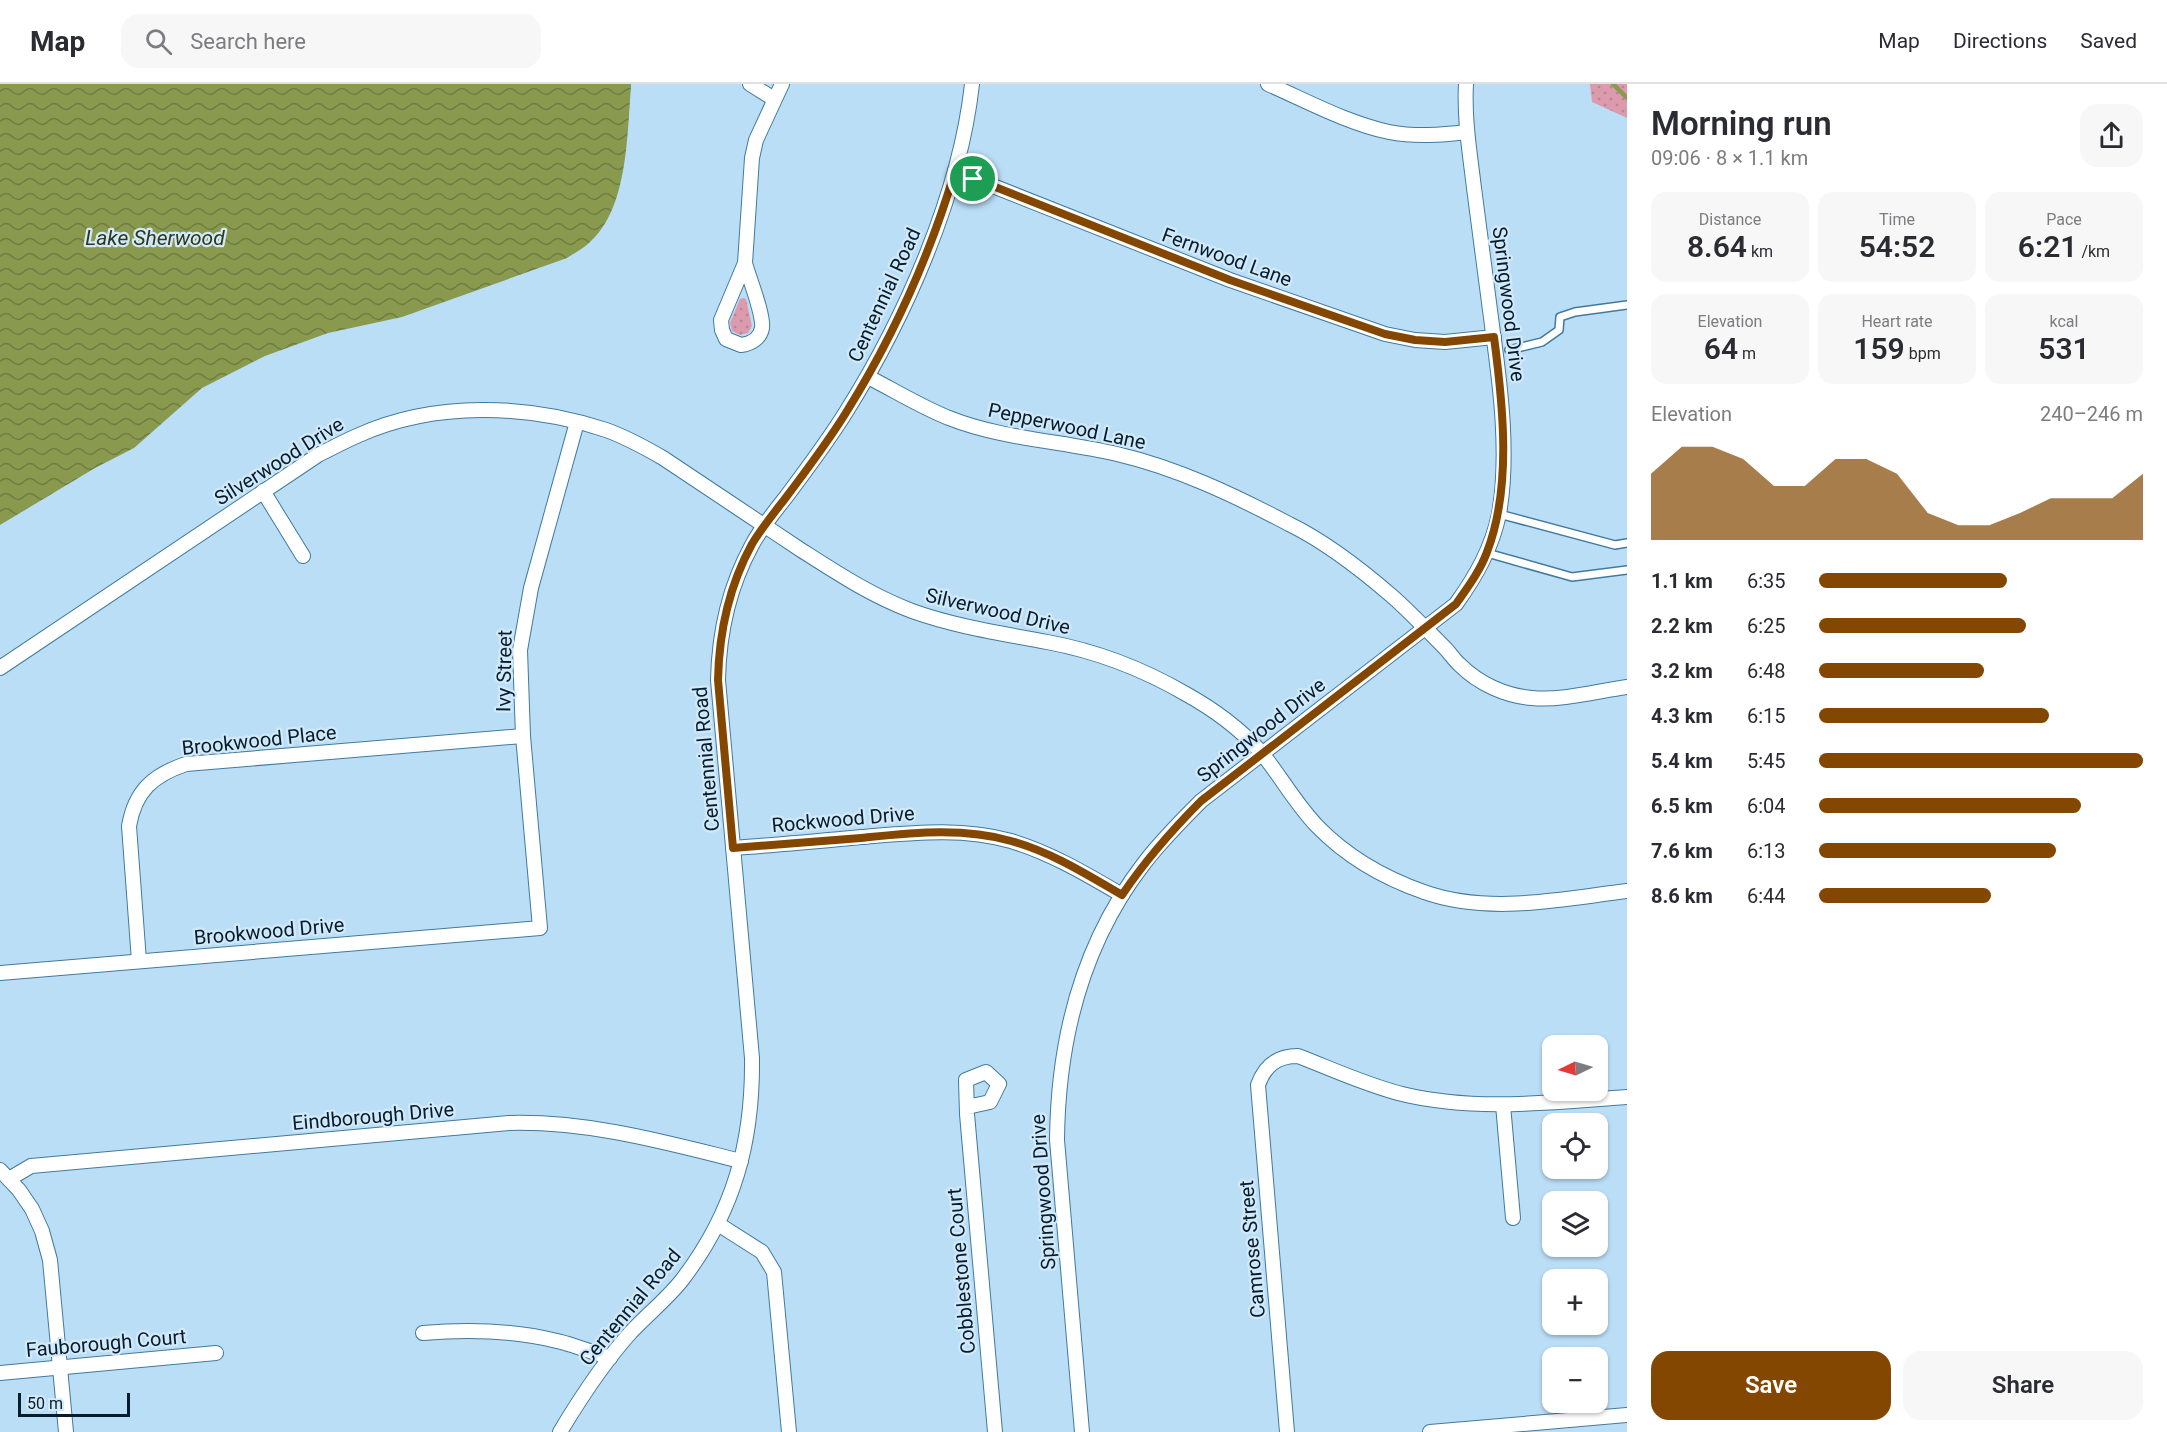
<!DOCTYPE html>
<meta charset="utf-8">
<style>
body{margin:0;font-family:Roboto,sans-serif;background:#f7f7f7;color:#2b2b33;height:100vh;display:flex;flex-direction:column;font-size:22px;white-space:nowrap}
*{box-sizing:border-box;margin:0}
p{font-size:20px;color:#7c7c81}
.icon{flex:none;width:33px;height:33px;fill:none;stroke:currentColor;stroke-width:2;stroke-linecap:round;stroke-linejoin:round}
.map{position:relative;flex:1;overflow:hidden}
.drawer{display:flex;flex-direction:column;background:#fff;width:540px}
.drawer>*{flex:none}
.needle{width:39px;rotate:265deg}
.buttons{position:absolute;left:1542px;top:951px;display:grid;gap:12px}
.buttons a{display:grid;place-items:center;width:66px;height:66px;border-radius:12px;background:#fff;box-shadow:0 2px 4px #0004;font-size:30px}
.scale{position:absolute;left:18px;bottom:15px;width:112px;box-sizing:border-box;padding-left:6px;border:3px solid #051d2c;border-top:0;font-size:16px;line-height:21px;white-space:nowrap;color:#051d2c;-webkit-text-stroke:4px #d2e9fa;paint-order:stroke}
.pin{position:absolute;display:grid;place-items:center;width:51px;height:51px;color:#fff;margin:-26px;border:3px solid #fff;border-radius:50%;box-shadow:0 2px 6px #0007}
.round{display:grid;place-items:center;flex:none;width:63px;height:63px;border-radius:18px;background:#f7f7f7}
.summary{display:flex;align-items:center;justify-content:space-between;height:102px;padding:0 24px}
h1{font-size:33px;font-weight:600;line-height:45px}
.metrics{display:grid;grid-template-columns:repeat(3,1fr);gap:9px;height:102px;padding:6px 24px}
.metrics div{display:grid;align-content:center;border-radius:15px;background:#f7f7f7;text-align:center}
.metrics b{font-size:30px;font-weight:600}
.metrics small{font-size:16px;font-weight:400}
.metrics p{font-size:16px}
.chart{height:168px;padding:12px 24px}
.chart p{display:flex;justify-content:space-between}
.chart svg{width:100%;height:108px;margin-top:6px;fill:#834701;opacity:.7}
.primary-button{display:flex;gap:12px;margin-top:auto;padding:12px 24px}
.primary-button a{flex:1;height:69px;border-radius:18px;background:#834701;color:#fff;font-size:24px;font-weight:600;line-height:69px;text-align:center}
.primary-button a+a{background:#f7f7f7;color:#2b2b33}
ul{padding:0 24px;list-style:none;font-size:20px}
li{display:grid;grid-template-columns:96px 72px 1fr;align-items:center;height:45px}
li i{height:15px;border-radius:8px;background:#834701}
header{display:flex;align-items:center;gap:36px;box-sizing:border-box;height:84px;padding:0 30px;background:#fff;border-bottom:2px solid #e1e1e2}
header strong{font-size:28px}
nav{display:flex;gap:33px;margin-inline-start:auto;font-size:21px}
.search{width:420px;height:54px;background:#f7f7f7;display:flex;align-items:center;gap:15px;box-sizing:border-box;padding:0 21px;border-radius:18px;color:#7c7c81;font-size:22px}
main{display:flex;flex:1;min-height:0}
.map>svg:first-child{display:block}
.grass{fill:url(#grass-dots)}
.water{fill:url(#water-waves)}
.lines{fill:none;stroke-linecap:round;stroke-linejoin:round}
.stream{stroke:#899a4e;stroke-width:4.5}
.lane-casing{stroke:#417a9f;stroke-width:10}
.street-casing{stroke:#417a9f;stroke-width:16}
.lane{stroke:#fff;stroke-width:7}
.street{stroke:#fff;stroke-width:14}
.route-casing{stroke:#fff;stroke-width:12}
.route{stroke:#834701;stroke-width:8}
.labels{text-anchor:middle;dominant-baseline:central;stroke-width:4.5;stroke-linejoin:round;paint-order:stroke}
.street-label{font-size:20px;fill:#051d2c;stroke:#d2e9fa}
.water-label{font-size:21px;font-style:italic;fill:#303817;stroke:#d2e9fa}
</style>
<header>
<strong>Map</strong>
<div class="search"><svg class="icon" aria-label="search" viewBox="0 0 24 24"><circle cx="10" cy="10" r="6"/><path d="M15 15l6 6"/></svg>Search here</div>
<nav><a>Map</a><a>Directions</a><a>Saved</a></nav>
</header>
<main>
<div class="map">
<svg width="1627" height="1348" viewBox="0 0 1627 1348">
<defs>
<pattern id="grass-dots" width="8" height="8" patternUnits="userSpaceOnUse" patternTransform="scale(1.5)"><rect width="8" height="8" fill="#dc9aad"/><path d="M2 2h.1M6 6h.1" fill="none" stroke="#bb8495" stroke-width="1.8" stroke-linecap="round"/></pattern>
<pattern id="water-waves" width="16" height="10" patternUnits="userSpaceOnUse" patternTransform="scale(1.5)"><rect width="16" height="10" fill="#899a4e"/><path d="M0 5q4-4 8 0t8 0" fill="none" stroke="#6e7d41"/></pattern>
</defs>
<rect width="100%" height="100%" fill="#bbdef7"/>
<g class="grass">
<path d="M1590,0H1627V34L1592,18Z"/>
<path d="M743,214L746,215L752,242L748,249L740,251L732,247L730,239L740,215Z"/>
</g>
<path class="water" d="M0,0H631V3C627,51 628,124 590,158C583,165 574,169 567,174L402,233L328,249L265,272L202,304L134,364L95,384L0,441Z"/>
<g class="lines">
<path class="stream" d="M1613,0L1627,14"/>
<defs>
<g id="lane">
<path d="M1509,266L1542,258L1559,246L1560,233L1575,228L1627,221"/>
<path d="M1499,430L1615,461L1627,459"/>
<path d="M1487,469L1572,493L1627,486"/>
</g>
<g id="street">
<path d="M750,0L774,15"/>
<path d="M1268,0C1307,17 1347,39 1389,48C1415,53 1441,51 1467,48"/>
<path d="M955,87L1230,196L1385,250L1415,256L1445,258L1494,253"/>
<path d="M745,179C749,194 764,231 762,244C760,255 750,260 741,261L726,255L722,246L721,236L745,179L752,74L756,56L782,0"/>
<path d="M868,293C894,306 921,323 949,334C1002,355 1061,357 1117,370C1177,384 1234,411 1289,440C1324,457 1363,487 1393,513C1411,529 1428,547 1445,564C1450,569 1454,576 1460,581C1479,600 1506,612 1532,614C1561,617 1598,607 1627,603"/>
<path d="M263,407L303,472"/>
<path d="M0,584L318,371C332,364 345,357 359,351C435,317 528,320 606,346C626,353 644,363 663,374C709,405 755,435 801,466C837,489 872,512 912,527C957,543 1000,549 1047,558C1096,567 1143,585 1186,610C1213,625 1239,644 1260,667C1280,691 1295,719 1317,742C1347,773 1384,794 1424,808C1489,831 1561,815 1627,807"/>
<path d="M733,764C776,761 818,757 861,753C911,749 962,743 1011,757C1051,769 1086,790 1122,811"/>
<path d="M139,877L129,742C135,707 153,691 186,680L523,652"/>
<path d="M0,889L540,844L523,652L520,566L531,504L577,338"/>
<path d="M1503,1021L1513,1134"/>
<path d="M967,1023L990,1018L999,1000L986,988L966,996L967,1030L995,1348"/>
<path d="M0,1086L19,1106L32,1125L42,1147L50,1176L66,1348"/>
<path d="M9,1095L31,1082L509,1039C589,1037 664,1058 741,1077"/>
<path d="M718,1140L762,1168L774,1188L789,1348"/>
<path d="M423,1249C468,1245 512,1246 557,1257C574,1261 592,1268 610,1274"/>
<path d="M0,1289L216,1269"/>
<path d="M560,1348C581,1313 604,1278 631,1248C648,1230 667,1215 682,1196C734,1128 753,1058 752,974L718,596C719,548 729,503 752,461C761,444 774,428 786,413C807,385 828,357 846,328C905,234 960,110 972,0"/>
<path d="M1082,1348L1057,1056C1058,955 1082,859 1145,778C1162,756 1181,737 1201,717L1456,520C1476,492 1492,464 1499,430C1509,373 1501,306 1493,249C1487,201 1480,152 1474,104C1470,70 1464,35 1466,0"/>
<path d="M1287,1348L1258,1001C1265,981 1277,972 1298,972C1332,985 1366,1001 1402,1010C1476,1028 1552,1018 1627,1013"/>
<path d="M1430,1348L1627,1331"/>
</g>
</defs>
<use href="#lane" class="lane-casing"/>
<use href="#street" class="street-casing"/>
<use href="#lane" class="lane"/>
<use href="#street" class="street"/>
</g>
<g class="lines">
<defs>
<path id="route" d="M955,87L1230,196L1385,250L1415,256L1445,258L1494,253C1503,321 1512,403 1487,468C1480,487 1468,503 1456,520L1201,717C1171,747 1145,777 1122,811C1086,790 1051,768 1011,757C962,743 911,749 861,754C818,757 776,761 733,764L718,596C719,548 729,502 752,460C761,445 773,430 784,416C806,387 828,358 847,327C893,253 930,171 955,87Z"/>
</defs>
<use href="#route" class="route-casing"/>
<use href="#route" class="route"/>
</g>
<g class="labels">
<g class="street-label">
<text transform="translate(1227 173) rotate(20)">Fernwood Lane</text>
<text transform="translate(884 211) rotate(-65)">Centennial Road</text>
<text transform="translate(1509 220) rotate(83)">Springwood Drive</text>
<text transform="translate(1067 342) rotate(12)">Pepperwood Lane</text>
<text transform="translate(279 377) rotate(-32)">Silverwood Drive</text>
<text transform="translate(998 527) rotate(13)">Silverwood Drive</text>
<text transform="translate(504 587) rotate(-89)">Ivy Street</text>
<text transform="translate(1261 646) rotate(-38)">Springwood Drive</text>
<text transform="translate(259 656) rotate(-6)">Brookwood Place</text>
<text transform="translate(706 675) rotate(-95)">Centennial Road</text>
<text transform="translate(843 735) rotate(-5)">Rockwood Drive</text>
<text transform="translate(269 847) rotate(-5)">Brookwood Drive</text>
<text transform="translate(373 1032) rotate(-5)">Eindborough Drive</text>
<text transform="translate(1043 1108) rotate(-94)">Springwood Drive</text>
<text transform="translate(1252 1165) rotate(-95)">Camrose Street</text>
<text transform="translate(961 1187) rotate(-95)">Cobblestone Court</text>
<text transform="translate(630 1223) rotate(-50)">Centennial Road</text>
<text transform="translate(106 1259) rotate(-5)">Fauborough Court</text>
</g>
<g class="water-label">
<text x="155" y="154">Lake Sherwood</text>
</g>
</g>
</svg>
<div class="buttons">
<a><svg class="needle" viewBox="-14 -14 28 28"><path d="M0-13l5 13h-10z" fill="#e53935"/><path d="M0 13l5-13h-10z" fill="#7c7c81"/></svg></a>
<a><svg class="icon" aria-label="locate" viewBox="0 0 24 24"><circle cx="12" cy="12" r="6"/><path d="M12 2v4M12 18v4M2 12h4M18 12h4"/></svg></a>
<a><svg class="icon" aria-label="layers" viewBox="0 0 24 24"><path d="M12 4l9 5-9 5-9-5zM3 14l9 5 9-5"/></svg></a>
<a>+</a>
<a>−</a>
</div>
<div class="scale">50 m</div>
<div class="pin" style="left:973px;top:95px;background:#1e9e55"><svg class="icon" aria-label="arrive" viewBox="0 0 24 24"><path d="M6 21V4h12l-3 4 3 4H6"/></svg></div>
</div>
<section class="drawer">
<div class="summary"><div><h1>Morning run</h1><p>09:06 · 8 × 1.1 km</p></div><a class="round"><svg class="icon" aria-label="share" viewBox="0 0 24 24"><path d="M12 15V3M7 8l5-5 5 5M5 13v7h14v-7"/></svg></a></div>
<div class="metrics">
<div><p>Distance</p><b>8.64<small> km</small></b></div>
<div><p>Time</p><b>54:52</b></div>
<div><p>Pace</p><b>6:21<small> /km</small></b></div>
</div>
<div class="metrics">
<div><p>Elevation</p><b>64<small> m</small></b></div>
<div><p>Heart rate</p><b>159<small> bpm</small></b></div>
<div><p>kcal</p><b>531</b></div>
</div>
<div class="chart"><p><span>Elevation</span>240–246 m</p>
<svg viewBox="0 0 160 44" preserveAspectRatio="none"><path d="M0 44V17L10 6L20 6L30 11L40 22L50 22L60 11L70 11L80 17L90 33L100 38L110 38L120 33L130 27L140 27L150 27L160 17V44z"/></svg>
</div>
<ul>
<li><b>1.1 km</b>6:35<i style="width:58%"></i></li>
<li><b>2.2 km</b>6:25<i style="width:64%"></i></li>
<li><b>3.2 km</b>6:48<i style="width:51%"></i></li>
<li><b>4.3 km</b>6:15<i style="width:71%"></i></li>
<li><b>5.4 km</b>5:45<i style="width:100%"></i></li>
<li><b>6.5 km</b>6:04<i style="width:81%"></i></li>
<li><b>7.6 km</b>6:13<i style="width:73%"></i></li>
<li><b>8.6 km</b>6:44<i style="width:53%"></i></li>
</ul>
<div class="primary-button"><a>Save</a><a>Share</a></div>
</section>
</main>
